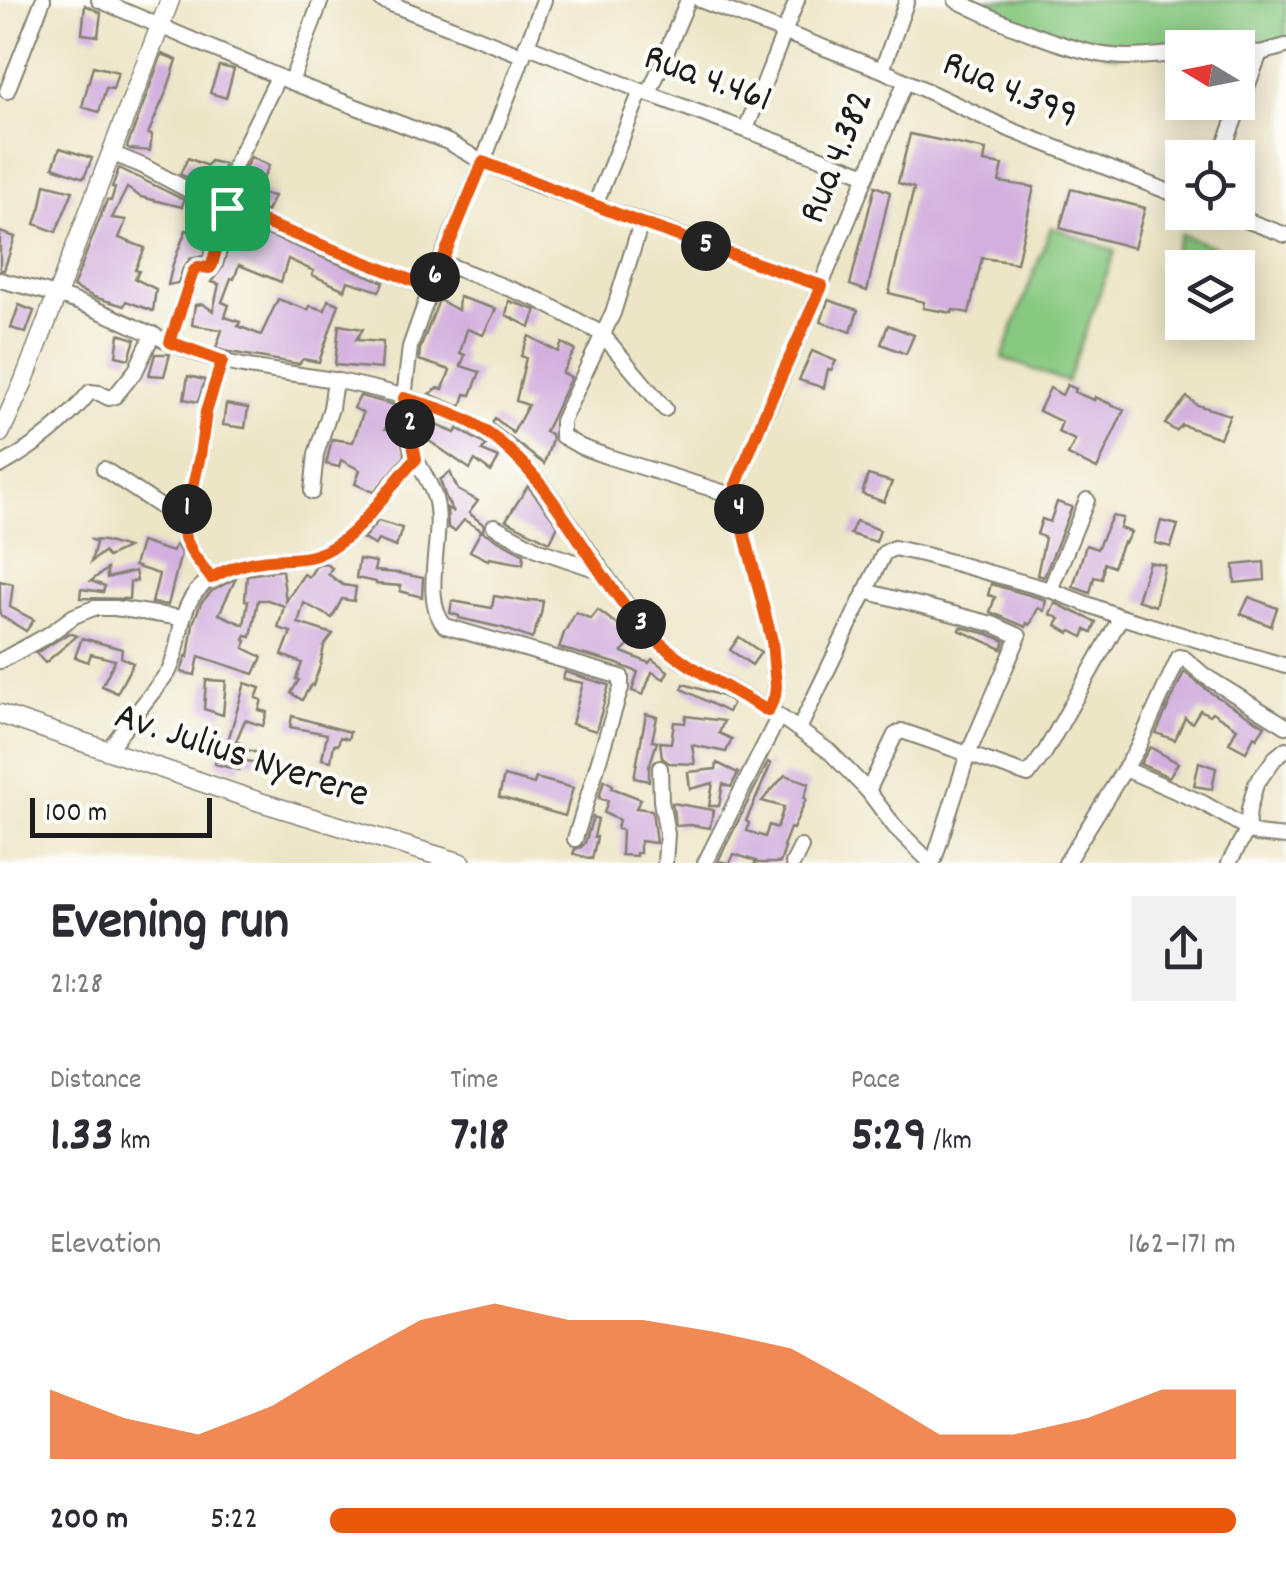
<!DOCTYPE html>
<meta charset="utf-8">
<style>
body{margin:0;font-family:Dekko,sans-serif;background:#f2f2f3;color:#2b2b33;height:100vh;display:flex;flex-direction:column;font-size:38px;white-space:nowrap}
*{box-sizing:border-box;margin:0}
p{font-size:32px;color:#7c7c81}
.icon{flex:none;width:55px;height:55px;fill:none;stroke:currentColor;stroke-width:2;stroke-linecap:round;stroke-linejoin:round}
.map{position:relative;height:863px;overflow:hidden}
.details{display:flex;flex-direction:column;background:#fff;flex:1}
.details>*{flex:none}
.needle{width:65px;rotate:280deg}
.fabs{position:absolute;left:1165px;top:30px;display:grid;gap:20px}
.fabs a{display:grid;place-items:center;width:90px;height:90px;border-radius:0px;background:#fff;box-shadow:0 5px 25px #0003;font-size:50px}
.scale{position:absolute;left:30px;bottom:25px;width:182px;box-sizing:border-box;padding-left:10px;border:5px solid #1c1c1c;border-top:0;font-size:28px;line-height:35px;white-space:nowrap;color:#1c1c1c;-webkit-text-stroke:8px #fdfcf7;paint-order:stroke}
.pin{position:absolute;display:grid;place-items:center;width:85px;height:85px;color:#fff;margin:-42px;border-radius:20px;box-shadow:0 5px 15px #0006}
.km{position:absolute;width:50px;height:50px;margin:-25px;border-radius:50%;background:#222;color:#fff;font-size:28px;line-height:50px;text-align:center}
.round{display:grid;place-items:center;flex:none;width:105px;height:105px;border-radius:0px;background:#f2f2f3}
.headline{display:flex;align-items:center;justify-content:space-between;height:170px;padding:0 50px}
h1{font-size:55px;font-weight:800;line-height:75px}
.metrics{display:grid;grid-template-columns:repeat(3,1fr);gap:15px;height:170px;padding:10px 50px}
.metrics div{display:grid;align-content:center}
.metrics b{font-size:50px;font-weight:800}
.metrics small{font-size:28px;font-weight:400}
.metrics p{font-size:28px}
.chart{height:280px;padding:20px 50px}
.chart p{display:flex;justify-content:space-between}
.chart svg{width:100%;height:180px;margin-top:10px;fill:#ea580c;opacity:.7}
ul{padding:0 50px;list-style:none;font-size:32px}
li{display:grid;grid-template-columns:160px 120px 1fr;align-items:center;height:75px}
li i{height:25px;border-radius:12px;background:#ea580c}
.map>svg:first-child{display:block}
.green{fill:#88c981;stroke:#52724e;stroke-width:2.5}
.building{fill:#d2afde}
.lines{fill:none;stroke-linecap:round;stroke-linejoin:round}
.street-casing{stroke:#848071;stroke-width:18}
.secondary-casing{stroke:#848071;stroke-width:21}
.street{stroke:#fff;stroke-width:14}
.secondary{stroke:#fff;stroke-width:18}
.route-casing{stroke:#fff;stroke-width:20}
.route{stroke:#ea580c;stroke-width:12}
.labels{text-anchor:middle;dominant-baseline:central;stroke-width:8;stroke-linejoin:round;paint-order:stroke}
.street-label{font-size:40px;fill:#1c1c1c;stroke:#fdfcf7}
</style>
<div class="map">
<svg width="1286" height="863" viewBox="0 0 1286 863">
<rect width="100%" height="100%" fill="#fdfcf7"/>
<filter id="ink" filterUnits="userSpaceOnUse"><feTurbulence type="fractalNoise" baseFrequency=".01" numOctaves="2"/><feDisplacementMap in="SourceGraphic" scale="20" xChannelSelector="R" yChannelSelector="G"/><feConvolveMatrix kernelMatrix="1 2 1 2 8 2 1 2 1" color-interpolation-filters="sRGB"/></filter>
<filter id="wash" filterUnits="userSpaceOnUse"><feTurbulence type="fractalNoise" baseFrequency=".0048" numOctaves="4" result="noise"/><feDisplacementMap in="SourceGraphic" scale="40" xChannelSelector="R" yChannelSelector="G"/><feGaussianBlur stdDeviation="2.25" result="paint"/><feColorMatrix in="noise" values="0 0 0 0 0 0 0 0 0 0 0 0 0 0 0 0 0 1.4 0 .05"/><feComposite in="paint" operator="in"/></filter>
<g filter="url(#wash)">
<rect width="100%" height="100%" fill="#ece5c6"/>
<g class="green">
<path d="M961,0H1286V39L1256,44L1182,48L1113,56Z"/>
<path d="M1051,227L1115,251L1067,382L1002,358Z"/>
<path d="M1180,234L1245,258L1238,280V268H1182V287L1163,280Z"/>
</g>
<g id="blocks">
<g class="building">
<path d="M85,5L101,13L98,36L82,34Z"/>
<path d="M162,54L177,60L167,90L148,134L152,135L150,151L130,149L127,147Z"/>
<path d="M93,66L118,72L113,89L106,88L99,112L82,107Z"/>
<path d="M219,66L234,69L226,98L210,93Z"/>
<path d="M910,134L986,150L984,162L1003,165L999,182L1034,187L1017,263L982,258L969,313L953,310L952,313L923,308L924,302L889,293L914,188L898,183Z"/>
<path d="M60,148L92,158L84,178L53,167Z"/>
<path d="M251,157L269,166L256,193L274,196L267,212L239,201L245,168Z"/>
<path d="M188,158L207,166L210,161L224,164L219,193L180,174Z"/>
<path d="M119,168L184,200L182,207L141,197L127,188L112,218L126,220L119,238L145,248L135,270L139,271L135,279L156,289L153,311L126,301L124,306L94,297L73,287L107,200L111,201L115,188L112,187Z"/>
<path d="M45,184L73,191L56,232L35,224L41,206Z"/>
<path d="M875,186L890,192L867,291L850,285Z"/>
<path d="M1071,189L1145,208L1134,248L1060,228Z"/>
<path d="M210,212L215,214L204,256L190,259L183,268L178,283L168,285L173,264L186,230L203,235Z"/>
<path d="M235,222L384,282L379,291L348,281L345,290L312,275L314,271L288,259L281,282L239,265L234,279L231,278L222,302L229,305L225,317L240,322L238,326L261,335L278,299L308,310L310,306L325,310L328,300L339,304L319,362L303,359L299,364L224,351L216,348L222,330L192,325L195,305L203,304L213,311L219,284L211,282L222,268Z"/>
<path d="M0,232L15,237L4,270H0Z"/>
<path d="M459,297L496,309L483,335L467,329L460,353L465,355L461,366L480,372L471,395L465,394L461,407L429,394L438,388L443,389L450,370L419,360L420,349L439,300L458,310Z"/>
<path d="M828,300L858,310L851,332L821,322Z"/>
<path d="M509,301L536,310L530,327L506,315Z"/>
<path d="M19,305L34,311L26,333L11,328Z"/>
<path d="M339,325L363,329L356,340L383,342L381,369L335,365Z"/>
<path d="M888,325L914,335L906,354L881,344Z"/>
<path d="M119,334L135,339L129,359L116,356Z"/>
<path d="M529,336L558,352L562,343L575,350L562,373L571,377L545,432L551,434L552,440L544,464L492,424L495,418L513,433L528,405L516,401L526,358L521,356Z"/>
<path d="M812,351L836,361L831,370L828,369L824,388L799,380Z"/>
<path d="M155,354H170L164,376L149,375Z"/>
<path d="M188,376L205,380L198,402L184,399Z"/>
<path d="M1067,385L1076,389L1074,392L1094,400L1095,397L1124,410L1097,469L1068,455L1075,440L1058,432L1062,422L1039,411L1050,388L1062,395Z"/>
<path d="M360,396L395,405L385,429H399L405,456L374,492L355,484L360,470L341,460L339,467L326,464L332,439L353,442L363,413L354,408Z"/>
<path d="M1187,397L1197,405L1230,415L1220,438L1182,425L1176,431L1165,424Z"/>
<path d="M226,404L248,408L245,428L223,425Z"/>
<path d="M422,419L455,433L458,429L484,444L486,445L482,451L499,458L491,472L475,460L470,469L422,436L420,423Z"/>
<path d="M450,472L458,490L478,501L469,513L484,525L483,531L464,520L455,531L448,528L447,508L454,512L447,501L440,480Z"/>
<path d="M868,475L892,482L884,502L862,494Z"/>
<path d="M528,486L558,525L550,542L506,520Z"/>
<path d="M1057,502L1072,507L1044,577L1037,575L1045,538L1037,534L1042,519L1050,522Z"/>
<path d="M1112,516L1123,518L1120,528L1131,532L1125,543L1123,542L1113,567L1104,563L1102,579L1094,577L1090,593L1073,587L1086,545L1097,549Z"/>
<path d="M378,521L402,528L396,547L378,540L375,545L363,539Z"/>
<path d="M856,521L880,530L876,542L850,534Z"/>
<path d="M1161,521L1178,525L1171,547L1155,543Z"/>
<path d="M481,531L524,554L523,564L489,558L488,560L470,551Z"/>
<path d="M92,540L104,541L127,548L108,557L103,552L91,562L96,543Z"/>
<path d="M141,542L172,552L176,544L181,553L168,605L152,603L159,574L134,566Z"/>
<path d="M359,559L376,562L374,571L398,573L423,578L422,597L400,591L401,586L376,584V582L356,578Z"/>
<path d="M1149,562L1165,565L1155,606L1137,600Z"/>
<path d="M1264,562L1265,580L1235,583L1234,565Z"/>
<path d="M325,563L332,568L328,574L343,585L356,587L354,601L342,599L332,618L304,603L298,623L333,634L324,646L320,666L313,686L311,685L302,700L291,693L299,680L296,679L302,663L282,655L291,632L278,628L284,606L268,600H258L251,637L246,636L244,640L246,641L244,648L262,657L254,674L199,656L195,675L181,672L186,656L188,657L193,623L201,603L212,591L236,578L219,614L244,625L248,601L245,600L247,575L282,570L286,601L304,574L309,577L316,566Z"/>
<path d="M107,569V578L135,571L137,581L130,582L129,599L80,598L81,589L103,592L105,586L91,581Z"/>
<path d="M0,581L13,584L10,607L34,620L26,631L0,615Z"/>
<path d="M991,584L1046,600L1044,611L1038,608L1030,625L1027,623L1026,627L990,612L995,597L988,595Z"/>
<path d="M494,596L529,602V600L543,601L541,614L532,639L503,628L459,618V616L450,613L452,601L492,608Z"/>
<path d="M1249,597L1277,608L1271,626L1241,614Z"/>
<path d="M1055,603L1096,622L1092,633L1086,630L1083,637L1071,631L1069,633L1056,625L1060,619L1050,614Z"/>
<path d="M598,610L623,629L629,624L639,635L622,652L649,663L652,659L668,671L664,679L652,672L643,695L632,691L638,672L615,663L559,648L564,633L576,612L591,619Z"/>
<path d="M961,627L988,634L1005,641L1002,649L959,630Z"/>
<path d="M69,633L77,636L45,663L36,653Z"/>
<path d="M739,637L761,652L752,665L730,650Z"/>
<path d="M82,638L122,649L121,657L133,663L117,693L102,686L115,660L91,654L88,662L75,657Z"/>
<path d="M565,672L609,685L596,731L572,724L583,683L563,679Z"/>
<path d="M1184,672L1211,693L1265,726L1257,738L1254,736L1246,752L1229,743L1237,728L1212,712L1209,715L1200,710L1192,723L1185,718L1175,740L1156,733Z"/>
<path d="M206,680L226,681L223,715L204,709Z"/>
<path d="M245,683L260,688L256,698L262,700L259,710L267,712L263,726L245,720L236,741L242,744L240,748L258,753L256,763L242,760L239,770L215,764L218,752L225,751Z"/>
<path d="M684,684L722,696L733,702L728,712L682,689Z"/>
<path d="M646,714L657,717L652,741L657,742L649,767V781L634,778Z"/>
<path d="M292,716L350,732L348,739L340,737L338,745L334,744L331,761L322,759L327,734L290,727Z"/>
<path d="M686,716L724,721L719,733L732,739L726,752L692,745L695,764L669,763L662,758L660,742L671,743L674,722L685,723Z"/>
<path d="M1150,747L1178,763L1169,777L1140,764Z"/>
<path d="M768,762L771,764L746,821L749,823L747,831L765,837L769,825L777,828L784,807L762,801L785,775L809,783L804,798L806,799L793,829L790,828L783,847L785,848L780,863H755L756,861L734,854L730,863L718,861Z"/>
<path d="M1199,762L1216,768L1212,789L1194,786Z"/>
<path d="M717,763L738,773L731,787L723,784L719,806H709L713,783L690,789L688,772L716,769Z"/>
<path d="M504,776L534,784L536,778L573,788L565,816L499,797Z"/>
<path d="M604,780L613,785L612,788L641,799L636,808L652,810L656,843L640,841V853H636V856L621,855L622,830L617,829L619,820L604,813L608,801L599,798Z"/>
<path d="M672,803L713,810L710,828L690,825L676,826Z"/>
<path d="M593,817L598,819L594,837H597L592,859L573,854L575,849L581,847L585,843Z"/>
</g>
</g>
</g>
<g filter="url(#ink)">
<use href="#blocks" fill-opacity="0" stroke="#848071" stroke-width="2.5"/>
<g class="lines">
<defs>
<g id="street">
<path d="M99,0L291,82L448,142L483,162L527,181L822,286"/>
<path d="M381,0L522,55"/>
<path d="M700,0L882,70L1011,130L1182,197"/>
<path d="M956,0C995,20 1070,52 1112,56C1135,59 1159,55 1182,53"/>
<path d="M526,45L649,94L867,175"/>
<path d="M1238,51L1260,53L1286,46"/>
<path d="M882,70L907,0"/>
<path d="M291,82L321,0"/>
<path d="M7,91L43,0"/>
<path d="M649,94L688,0"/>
<path d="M746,129L797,0"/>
<path d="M111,153L143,166L205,199L431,289"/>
<path d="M1220,158L1260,53"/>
<path d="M595,205L641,91"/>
<path d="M1224,212L1286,235"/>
<path d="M641,223L613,313L562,421V436L581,447L609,457L735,496"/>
<path d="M440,262L539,300L595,330L603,335L665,409"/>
<path d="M0,280C27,287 54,293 80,303C127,321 172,347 221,361C258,371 296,373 333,380C391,391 463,409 508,449C576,511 607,602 680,660L779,716L830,752L868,791L895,827L931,863"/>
<path d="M170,341L193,272L198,267H210L212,265L222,232L235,165L278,77"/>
<path d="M416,459C423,473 433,487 436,502C444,538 420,598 445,626L621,677V688L575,839"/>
<path d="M0,466C34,447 66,422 90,392L99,393L109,398L115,396L136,370L153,334"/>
<path d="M104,469L182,521"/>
<path d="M312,492L316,454L331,408L335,380"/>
<path d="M494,526L539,550L601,571"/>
<path d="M211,578L193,554L185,538L182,521L192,493L200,456L206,412L222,361"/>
<path d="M1050,590L1087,500"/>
<path d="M865,591L992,624L1019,636L968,754L933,863"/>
<path d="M0,661L48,635L74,616L94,608H115L182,618"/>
<path d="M768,711L773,703L776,686L772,641L735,496L743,465L800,336L905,83"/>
<path d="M799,729L884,553L894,548L926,555L1050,590L1121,617L1286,666"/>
<path d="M107,751L169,671C182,645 177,615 196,592C219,565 254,561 287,559C297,558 308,558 318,555C361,538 384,490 416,459L404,398L410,347L440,262L483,162L544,0"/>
<path d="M660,768L661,801L667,834L665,863"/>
<path d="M1125,769L1203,803L1257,834L1286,837"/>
<path d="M868,791L895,735L902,731L1028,775L1045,752L1121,617"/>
<path d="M705,863L779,716"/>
<path d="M793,863L801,847"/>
<path d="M1066,863L1137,749L1179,657L1184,658L1205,676L1286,726"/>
<path d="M1229,863L1247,830L1249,809L1256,784L1275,758L1286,749"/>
</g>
<g id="secondary">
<path d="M0,433L23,383L170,0"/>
<path d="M0,714L260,802L462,863"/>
</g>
</defs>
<use href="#street" class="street-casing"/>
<use href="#secondary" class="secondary-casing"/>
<use href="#street" class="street"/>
<use href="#secondary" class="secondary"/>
</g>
</g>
<g class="lines" filter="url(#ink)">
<defs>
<path id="route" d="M483,162L641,223L822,286L768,406L736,485L735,496L772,641L776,686L775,696L768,711C727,686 681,666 647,631C584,566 556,475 476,425C454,412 429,405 404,398L416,459C384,490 360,540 316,555C299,561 279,558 262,561C243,563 227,569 211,578L193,554L185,538L182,520L189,504L200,456L206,412L222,361L170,342L193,272L198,267L210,268L212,265L227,208L431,288Z"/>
</defs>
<use href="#route" class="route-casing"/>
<use href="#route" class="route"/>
</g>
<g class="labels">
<g class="street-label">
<text transform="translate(707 81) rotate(20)">Rua 4.461</text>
<text transform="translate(1009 92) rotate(23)">Rua 4.399</text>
<text transform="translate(839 158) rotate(-68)">Rua 4.382</text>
<text transform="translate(241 758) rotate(18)">Av. Julius Nyerere</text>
</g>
</g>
</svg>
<div class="fabs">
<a><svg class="needle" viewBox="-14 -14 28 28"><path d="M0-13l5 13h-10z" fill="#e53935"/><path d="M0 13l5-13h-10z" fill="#7c7c81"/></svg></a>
<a><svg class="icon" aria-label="locate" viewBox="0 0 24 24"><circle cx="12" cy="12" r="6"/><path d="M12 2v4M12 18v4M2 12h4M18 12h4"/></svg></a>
<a><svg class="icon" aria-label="layers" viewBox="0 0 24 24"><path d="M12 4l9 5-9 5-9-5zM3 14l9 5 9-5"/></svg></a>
</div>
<div class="scale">100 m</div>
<div class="pin" style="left:227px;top:208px;background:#1e9e55"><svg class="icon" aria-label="arrive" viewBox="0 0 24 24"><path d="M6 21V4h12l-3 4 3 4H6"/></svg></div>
<b class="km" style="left:187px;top:509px">1</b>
<b class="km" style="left:410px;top:424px">2</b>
<b class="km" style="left:641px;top:624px">3</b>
<b class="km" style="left:739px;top:509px">4</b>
<b class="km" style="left:706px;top:246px">5</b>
<b class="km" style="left:435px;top:277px">6</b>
</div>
<section class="details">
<div class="headline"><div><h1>Evening run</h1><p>21:28</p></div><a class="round"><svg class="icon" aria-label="share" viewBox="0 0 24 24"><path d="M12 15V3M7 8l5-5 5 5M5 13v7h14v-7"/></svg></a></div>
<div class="metrics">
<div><p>Distance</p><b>1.33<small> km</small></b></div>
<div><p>Time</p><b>7:18</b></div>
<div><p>Pace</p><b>5:29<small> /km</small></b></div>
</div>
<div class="chart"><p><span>Elevation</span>162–171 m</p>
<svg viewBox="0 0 160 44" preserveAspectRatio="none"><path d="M0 44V27L10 34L20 38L30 31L40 20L50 10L60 6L70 10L80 10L90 13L100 17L110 27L120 38L130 38L140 34L150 27L160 27V44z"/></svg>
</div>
<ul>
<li><b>200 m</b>5:22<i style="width:100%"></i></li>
</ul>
</section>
